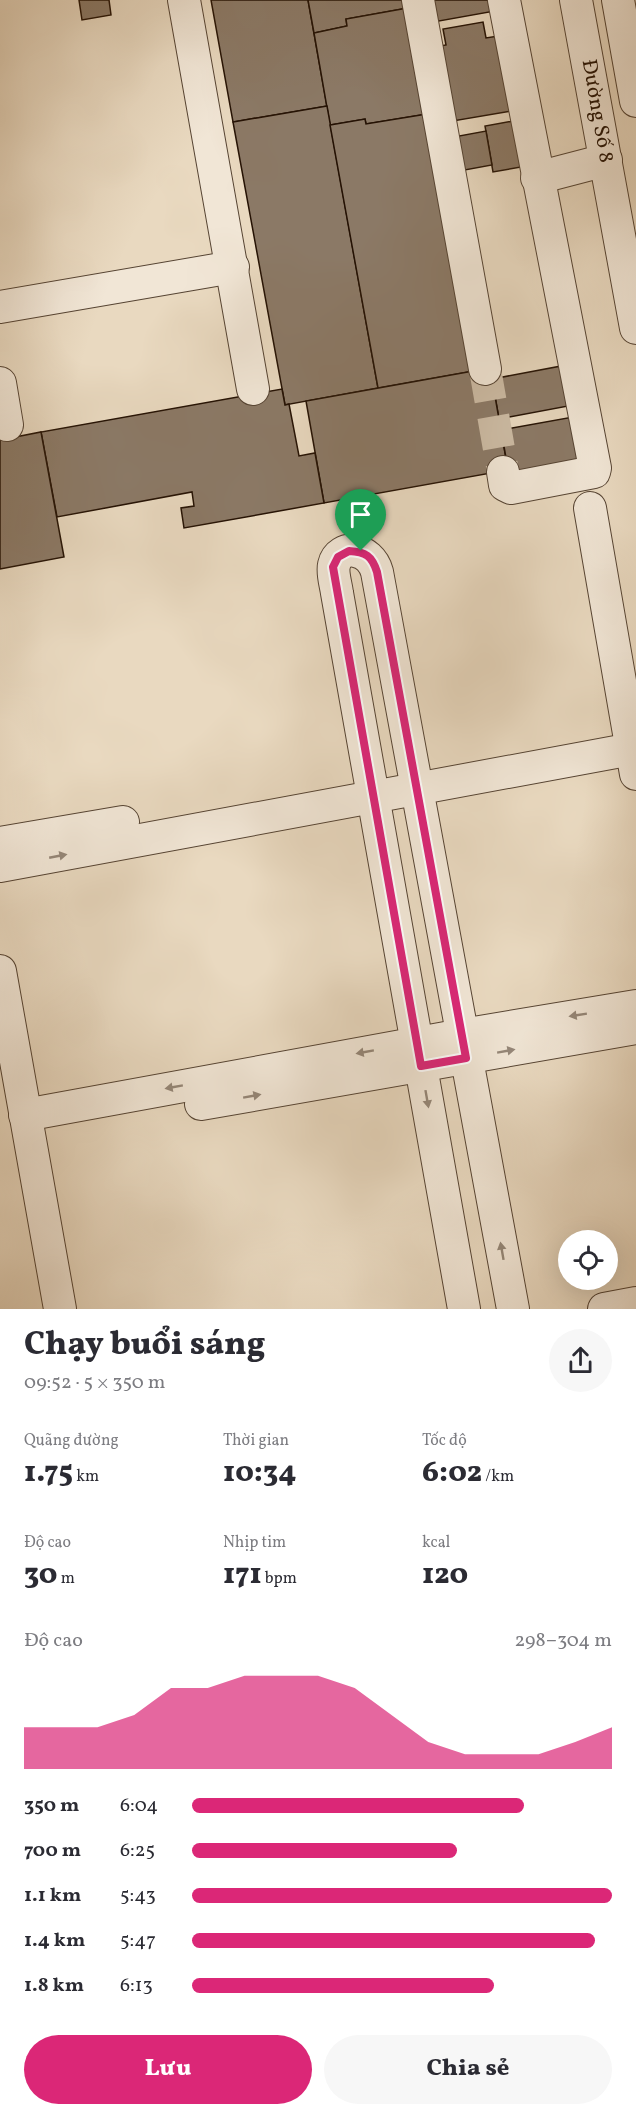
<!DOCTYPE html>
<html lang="vi">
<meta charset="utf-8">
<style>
body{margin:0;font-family:Vollkorn,serif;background:#f7f7f7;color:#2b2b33;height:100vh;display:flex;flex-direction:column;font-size:22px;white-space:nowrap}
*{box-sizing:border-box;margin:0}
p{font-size:20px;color:#7c7c81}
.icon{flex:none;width:33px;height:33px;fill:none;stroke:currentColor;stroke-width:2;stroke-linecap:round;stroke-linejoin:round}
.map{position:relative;height:1309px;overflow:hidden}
.sheet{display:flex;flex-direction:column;background:#fff;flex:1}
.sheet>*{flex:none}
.fabs{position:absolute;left:558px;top:1230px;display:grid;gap:12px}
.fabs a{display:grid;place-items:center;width:60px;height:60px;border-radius:50%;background:#fff;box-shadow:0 6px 24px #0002;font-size:30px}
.pin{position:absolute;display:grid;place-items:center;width:51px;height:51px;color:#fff;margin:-62px -26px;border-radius:50% 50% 50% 0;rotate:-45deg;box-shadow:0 0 6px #0007}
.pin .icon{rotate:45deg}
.round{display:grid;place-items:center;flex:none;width:63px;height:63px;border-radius:32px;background:#f7f7f7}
.summary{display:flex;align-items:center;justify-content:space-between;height:102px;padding:0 24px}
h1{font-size:33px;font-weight:800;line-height:45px}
.stats{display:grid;grid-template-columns:repeat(3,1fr);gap:9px;height:102px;padding:6px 24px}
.stats div{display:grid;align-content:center}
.stats b{font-size:30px;font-weight:800}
.stats small{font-size:16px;font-weight:400}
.stats p{font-size:16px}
.chart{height:168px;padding:12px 24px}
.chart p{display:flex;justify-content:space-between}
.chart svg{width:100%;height:108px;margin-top:6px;fill:#db2777;opacity:.7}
.primary-button{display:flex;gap:12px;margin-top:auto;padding:12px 24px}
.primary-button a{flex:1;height:69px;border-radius:36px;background:#db2777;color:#fff;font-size:24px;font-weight:800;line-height:69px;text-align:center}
.primary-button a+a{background:#f7f7f7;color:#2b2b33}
ul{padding:0 24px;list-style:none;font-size:20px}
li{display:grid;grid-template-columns:96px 72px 1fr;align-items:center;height:45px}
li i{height:15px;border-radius:8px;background:#db2777}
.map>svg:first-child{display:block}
.building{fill:#8b7966;stroke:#251204;stroke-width:1.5}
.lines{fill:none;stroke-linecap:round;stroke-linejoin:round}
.minor-tunnel{stroke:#ccbba4;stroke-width:32;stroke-dasharray:32 16;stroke-linecap:butt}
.minor-casing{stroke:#564433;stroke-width:34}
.minor{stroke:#f1e6d6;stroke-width:32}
.oneway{fill:#958778}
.route-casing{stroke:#fff;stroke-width:12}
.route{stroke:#db2777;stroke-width:8}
.labels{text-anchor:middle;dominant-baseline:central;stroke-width:6;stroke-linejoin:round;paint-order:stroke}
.street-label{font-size:21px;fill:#251204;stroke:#f1e6d6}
</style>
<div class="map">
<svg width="636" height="1309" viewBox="0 0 636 1309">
<rect width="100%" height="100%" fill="#e9d9c0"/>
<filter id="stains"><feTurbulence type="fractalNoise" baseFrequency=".00333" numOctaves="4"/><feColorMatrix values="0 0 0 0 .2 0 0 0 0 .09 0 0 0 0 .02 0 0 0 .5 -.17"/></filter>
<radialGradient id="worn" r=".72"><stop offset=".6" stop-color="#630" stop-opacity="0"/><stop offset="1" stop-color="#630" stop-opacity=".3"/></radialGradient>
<g class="building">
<path d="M79,0H109L111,15L82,20Z"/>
<path d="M211,0H308L327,106L233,122Z"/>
<path d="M308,0H412L413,7L346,19L347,26L314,33Z"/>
<path d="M423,0H493L495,11L428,23Z"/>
<path d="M413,7L433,113L366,124L365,119L330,125L314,33L347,26L346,19Z"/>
<path d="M483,22L486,38L498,36L511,111L447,122L434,47L446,45L443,29Z"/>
<path d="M327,106L378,388L285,405L233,122Z"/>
<path d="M433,113L479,370L378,388L330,125L365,119L366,124Z"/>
<path d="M519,120L527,166L493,172L485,126Z"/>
<path d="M486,131L492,165L454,172L448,138Z"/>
<path d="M572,364L579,404L499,419L492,379Z"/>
<path d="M490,368L508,470L324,503L306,401Z"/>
<path d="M282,389L285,405L289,404L299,456L315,453L324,503L184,528L181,508L194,506L192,492L57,517L41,432Z"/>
<path d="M584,415L593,465L510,480L501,430Z"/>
<path d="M41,432L64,557L0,569V440Z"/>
</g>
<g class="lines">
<path class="minor-tunnel" d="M485,369L503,472"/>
<defs>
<g id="minor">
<path d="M184,0L253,389"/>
<path d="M418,0L485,369"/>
<path d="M576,0L636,328"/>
<path d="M618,0L636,101"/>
<path d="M537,178L606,160"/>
<path d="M0,307L233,267"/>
<path d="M0,383L7,425"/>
<path d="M503,472L505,485L511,488L594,472L595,468L504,0"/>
<path d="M590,508L636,774"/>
<path d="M0,843L123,822"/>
<path d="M0,866L632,749"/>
<path d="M0,971L60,1309"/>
<path d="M201,1104L636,1028"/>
<path d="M25,1115L462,1035L636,1006"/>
<path d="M464,1309L337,593C336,585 332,573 334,565C339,543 370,547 377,572L513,1309"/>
<path d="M604,1309L636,1303"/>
</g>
</defs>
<use href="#minor" class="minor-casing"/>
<use href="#minor" class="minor"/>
</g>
<defs><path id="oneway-solid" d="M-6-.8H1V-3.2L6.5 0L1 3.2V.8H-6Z" transform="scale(1.5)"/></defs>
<g class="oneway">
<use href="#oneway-solid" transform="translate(58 856) rotate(-11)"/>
<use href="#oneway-solid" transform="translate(578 1015) rotate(171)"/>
<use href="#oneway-solid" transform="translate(506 1051) rotate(-10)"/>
<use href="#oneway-solid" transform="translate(365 1052) rotate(170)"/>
<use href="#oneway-solid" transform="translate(174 1087) rotate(170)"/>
<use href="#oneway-solid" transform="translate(252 1096) rotate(-10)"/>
<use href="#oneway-solid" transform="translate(427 1099) rotate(80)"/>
<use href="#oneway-solid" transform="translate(502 1251) rotate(-100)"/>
</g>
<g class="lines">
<defs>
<path id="route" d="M349,551C366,552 372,556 377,572L466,1058L421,1066L333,567L338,557Z"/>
</defs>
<use href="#route" class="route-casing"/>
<use href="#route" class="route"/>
</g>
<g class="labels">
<g class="street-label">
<text transform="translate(597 111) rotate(80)">Đường Số 8</text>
</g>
</g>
<rect width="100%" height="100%" filter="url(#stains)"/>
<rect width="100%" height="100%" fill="url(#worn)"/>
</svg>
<div class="fabs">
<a><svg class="icon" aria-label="locate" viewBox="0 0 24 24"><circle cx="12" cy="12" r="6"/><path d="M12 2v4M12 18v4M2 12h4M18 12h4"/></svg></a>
</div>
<div class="pin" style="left:361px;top:551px;background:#1e9e55"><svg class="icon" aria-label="arrive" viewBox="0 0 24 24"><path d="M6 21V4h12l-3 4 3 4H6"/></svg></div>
</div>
<section class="sheet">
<div class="summary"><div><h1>Chạy buổi sáng</h1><p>09:52 · 5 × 350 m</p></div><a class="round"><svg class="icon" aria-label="share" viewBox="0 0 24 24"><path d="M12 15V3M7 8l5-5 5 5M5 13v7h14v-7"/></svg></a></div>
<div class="stats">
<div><p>Quãng đường</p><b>1.75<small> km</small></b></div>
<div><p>Thời gian</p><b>10:34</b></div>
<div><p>Tốc độ</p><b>6:02<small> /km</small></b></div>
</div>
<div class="stats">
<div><p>Độ cao</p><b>30<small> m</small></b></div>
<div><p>Nhịp tim</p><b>171<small> bpm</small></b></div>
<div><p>kcal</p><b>120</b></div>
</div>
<div class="chart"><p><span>Độ cao</span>298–304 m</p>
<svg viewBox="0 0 160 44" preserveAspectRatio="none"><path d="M0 44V27L10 27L20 27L30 22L40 11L50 11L60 6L70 6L80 6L90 11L100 22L110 33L120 38L130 38L140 38L150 33L160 27V44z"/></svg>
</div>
<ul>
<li><b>350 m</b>6:04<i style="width:79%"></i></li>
<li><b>700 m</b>6:25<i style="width:63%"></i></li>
<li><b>1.1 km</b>5:43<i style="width:100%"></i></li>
<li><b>1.4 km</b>5:47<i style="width:96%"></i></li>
<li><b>1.8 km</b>6:13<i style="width:72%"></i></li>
</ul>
<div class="primary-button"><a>Lưu</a><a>Chia sẻ</a></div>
</section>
